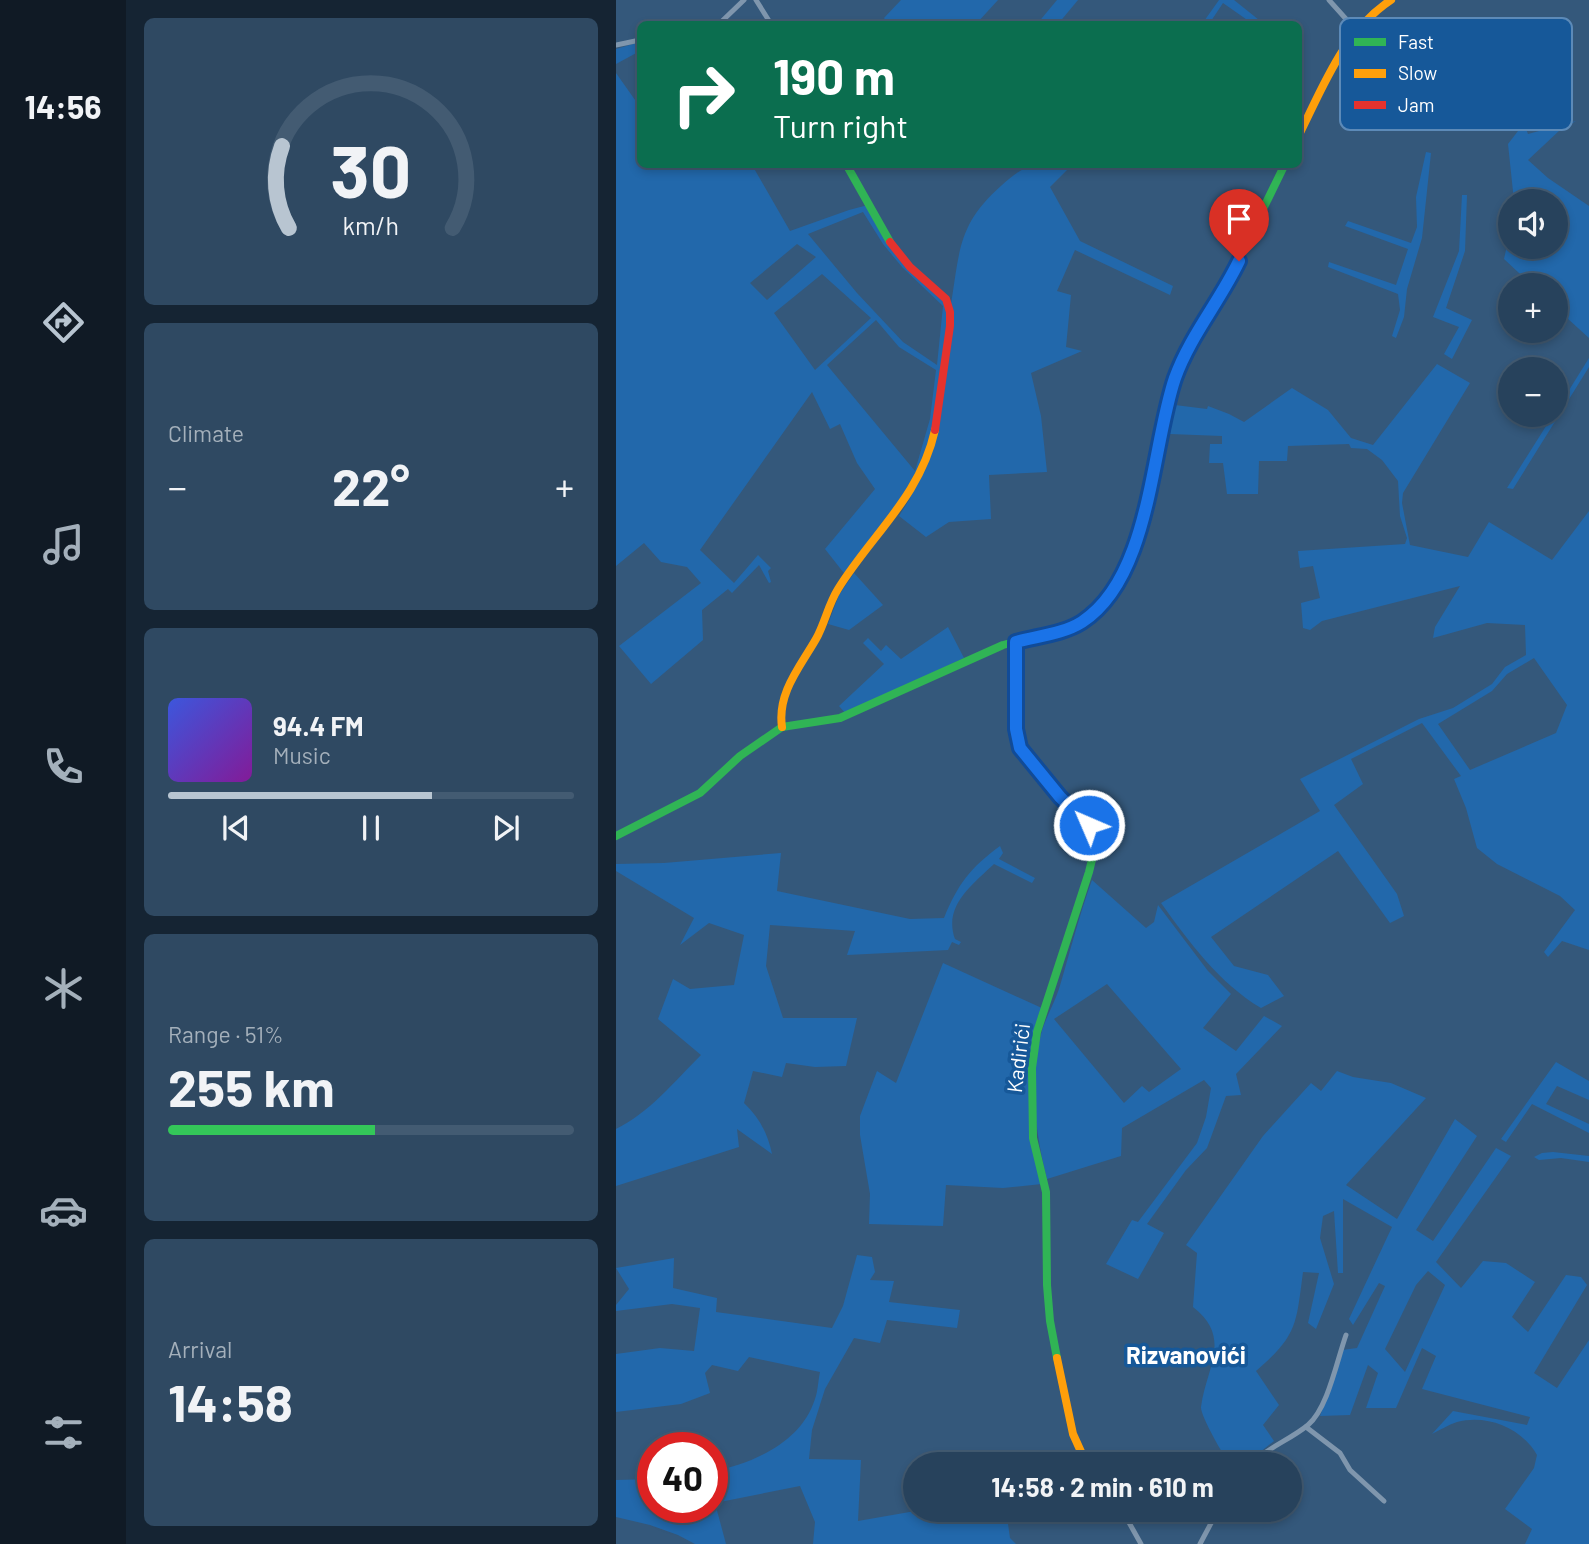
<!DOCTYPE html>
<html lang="en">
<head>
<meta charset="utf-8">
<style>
	:root { --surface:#27425c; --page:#2f4962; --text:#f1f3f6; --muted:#a4b0bb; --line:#435b72; --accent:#b8c5d1 }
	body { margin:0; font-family:Barlow,sans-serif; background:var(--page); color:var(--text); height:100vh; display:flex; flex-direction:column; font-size:26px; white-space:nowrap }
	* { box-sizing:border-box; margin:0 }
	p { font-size:23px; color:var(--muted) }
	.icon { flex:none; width:38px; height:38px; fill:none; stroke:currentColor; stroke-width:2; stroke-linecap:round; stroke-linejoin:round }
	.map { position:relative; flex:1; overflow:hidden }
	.sheet { display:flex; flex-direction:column; gap:18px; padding:18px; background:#152433; width:490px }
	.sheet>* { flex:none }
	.hud { position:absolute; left:21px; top:21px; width:665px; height:147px; border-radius:10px; box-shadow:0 4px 10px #0003,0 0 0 2px var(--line); background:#0b6e4f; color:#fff; overflow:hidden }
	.tools { position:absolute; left:882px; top:189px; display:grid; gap:14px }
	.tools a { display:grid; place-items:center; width:70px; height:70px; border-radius:50%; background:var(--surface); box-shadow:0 4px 10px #0003,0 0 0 2px var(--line); font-size:35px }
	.speed { position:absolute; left:21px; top:1432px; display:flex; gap:14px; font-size:35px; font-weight:700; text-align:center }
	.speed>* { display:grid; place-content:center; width:91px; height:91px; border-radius:50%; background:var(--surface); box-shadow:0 4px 10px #0003,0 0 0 2px var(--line); line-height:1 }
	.speed .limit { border:10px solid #d22; background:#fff; color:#111 }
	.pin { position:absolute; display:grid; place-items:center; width:60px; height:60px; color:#fff; margin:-72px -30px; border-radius:50% 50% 50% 0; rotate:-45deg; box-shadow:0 0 7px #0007 }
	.pin .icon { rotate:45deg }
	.me { position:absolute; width:77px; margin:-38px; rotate:315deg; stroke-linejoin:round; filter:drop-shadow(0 0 5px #0008) }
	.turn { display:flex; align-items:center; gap:24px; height:147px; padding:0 21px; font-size:32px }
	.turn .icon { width:91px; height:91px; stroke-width:2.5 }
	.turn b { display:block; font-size:49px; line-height:60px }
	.big { font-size:52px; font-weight:700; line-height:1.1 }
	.sheet .widget { flex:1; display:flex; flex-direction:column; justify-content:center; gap:10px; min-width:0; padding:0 24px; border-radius:10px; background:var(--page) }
	.sheet .dial { align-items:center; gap:0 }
	.dial svg { height:182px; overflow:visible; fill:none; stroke:var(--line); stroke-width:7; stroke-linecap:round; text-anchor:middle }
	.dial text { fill:var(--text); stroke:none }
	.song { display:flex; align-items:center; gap:21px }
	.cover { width:84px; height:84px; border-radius:10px; background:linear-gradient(135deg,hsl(230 70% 55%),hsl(290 70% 35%)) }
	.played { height:7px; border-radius:4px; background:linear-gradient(90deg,var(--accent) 65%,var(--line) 65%) }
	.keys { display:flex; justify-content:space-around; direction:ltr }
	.heat { display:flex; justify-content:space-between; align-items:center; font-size:38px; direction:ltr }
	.charge { height:10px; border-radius:5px; background:linear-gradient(90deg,#34c759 51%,var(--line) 0) }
	.trip { position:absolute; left:287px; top:1452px; width:399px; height:70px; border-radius:35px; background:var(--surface); box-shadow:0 4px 10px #0003,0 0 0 2px var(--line); font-weight:700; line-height:70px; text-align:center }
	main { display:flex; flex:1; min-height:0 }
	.tab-bar { display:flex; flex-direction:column; width:126px; justify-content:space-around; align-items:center; background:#101a25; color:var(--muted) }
	.tab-bar .icon { width:49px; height:49px }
	.tab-bar .current { color:var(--accent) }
	.tab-bar b { font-size:32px; color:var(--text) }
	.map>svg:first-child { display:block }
	.green { fill:#2268ab; fill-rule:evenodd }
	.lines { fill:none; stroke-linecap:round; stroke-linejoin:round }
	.street { stroke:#7f96ad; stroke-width:5 }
	.fast { stroke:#30b455; stroke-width:8 }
	.slow { stroke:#ff9f0a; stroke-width:8 }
	.jam { stroke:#e5322d; stroke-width:8 }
	.route-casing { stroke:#114b97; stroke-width:18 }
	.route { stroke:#1a73e8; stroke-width:12 }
	.labels { text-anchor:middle; stroke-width:7; stroke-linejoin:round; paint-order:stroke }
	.street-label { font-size:21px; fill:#fff; stroke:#165899 }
	.quarter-label { font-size:24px; font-weight:bold; fill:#fff; stroke:#165899 }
	.key { fill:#165899; stroke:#5c8ab8; stroke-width:2 }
	.key-label { font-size:19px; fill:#fff }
</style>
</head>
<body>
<main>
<nav class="tab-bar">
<b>14:56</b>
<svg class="icon current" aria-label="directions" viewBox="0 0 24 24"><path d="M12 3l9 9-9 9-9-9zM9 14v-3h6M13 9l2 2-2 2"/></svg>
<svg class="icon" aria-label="music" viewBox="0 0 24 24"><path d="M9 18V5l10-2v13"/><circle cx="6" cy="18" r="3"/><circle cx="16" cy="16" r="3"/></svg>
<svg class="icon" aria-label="phone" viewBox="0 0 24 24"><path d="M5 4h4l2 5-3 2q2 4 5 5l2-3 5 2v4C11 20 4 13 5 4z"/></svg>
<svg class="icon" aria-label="climate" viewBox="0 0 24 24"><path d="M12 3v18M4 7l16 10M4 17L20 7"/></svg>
<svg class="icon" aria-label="car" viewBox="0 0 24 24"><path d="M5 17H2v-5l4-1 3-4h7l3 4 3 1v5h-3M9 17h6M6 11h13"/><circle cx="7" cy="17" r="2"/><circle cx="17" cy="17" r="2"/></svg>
<svg class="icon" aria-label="filters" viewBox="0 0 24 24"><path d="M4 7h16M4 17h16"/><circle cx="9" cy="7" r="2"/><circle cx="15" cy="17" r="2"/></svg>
</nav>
<section class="sheet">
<div class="widget dial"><svg viewBox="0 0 100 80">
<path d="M14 69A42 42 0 1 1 86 69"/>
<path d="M14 69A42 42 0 0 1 11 33" stroke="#b8c5d1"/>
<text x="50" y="56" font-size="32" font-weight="700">30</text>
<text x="50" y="72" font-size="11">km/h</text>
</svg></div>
<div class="widget"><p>Climate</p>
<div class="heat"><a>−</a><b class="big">22°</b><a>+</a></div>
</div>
<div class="widget">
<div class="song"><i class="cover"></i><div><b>94.4 FM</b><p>Music</p></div></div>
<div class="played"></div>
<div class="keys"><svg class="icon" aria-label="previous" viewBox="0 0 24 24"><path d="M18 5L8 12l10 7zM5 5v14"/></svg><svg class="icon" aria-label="pause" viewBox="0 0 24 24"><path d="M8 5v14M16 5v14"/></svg><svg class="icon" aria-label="next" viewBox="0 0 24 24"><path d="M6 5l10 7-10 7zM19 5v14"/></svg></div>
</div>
<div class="widget"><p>Range · 51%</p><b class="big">255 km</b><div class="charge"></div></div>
<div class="widget"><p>Arrival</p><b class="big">14:58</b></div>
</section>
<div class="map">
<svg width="973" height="1544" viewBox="0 0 973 1544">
	<rect width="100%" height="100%" fill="#34587b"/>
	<g class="green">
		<polygon points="285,0 382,0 360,24 272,24 268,18"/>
		<polygon points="441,0 462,0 442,24 421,24"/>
		<polygon points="603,0 618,0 648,24 637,24 607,3 593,24 586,24"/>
		<polygon points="24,42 24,51 0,64 0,49"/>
		<path d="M 0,73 L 24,107 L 24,164 L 136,165 L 174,231 L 233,210 L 252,205 L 270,237 L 335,304 C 344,249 342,224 386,185 C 395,177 407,167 418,165 C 430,162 444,165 456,165 L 434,187 L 464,241 L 557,286 L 554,295 L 459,250 L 441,291 L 455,295 L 450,347 L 466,351 L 415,373 L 425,416 L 431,472 L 373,475 L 375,519 L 333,522 L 310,537 L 283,516 L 295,497 L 231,577 L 209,549 L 259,489 L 241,463 L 224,424 L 214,429 L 196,392 L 84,550 L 118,583 L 142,555 L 155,568 L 152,571 L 155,582 L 153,583 L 143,565 L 116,593 L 112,589 L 86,610 L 87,640 L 35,684 L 3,646 L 85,583 L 71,567 L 45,562 L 28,543 L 0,566 ZM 247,212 L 267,244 L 286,267 L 327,306 L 321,365 L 287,342 L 241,293 L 192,234 ZM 181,244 L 200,257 L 151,300 L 134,283 ZM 206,274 L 255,318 L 199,370 L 158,313 ZM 260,320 L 283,347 L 320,370 L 314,419 L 299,471 L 211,365 Z"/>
		<polygon points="960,121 944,130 912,160 932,178 973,206 973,338 940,308 940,285 916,285 888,259 894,232 894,247 940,247 940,201 898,201 892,144 902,131 909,126 912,134"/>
		<polygon points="810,152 815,153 806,238 791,289 788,317 780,338 776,336 784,310 782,294 712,267 713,262 780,285 792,249 729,226 732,221 795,243 801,227 800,197"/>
		<polygon points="846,195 851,195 849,251 830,308 856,320 836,359 828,354 843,327 817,317 843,251"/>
		<polygon points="973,358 973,367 897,489 891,488 937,415 940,415 940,411"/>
		<path d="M 821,364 L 854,383 L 787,493 L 786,503 L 794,545 L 852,557 L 873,522 L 936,560 L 973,511 L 973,950 L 946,941 L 932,957 L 928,952 L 959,910 L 944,896 L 881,864 L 861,848 L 850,808 L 838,779 L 845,776 L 806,723 L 735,759 L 747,784 L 718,805 L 781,894 L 788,916 L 774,923 L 722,851 L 595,937 L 618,966 L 652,975 L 668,996 L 645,1008 C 603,983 573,942 545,903 L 704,811 L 684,779 L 803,719 L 837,708 L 876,684 L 889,667 L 910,655 L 909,625 L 871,623 L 817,638 L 819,627 L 844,586 L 706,621 L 694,630 L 687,628 L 685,603 L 704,598 L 697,566 L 684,568 L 682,551 L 789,544 L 791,538 L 784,516 L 782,481 L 766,460 L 751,449 L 735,448 L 733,444 L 672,446 L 671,461 L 643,461 L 642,494 L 611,494 L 607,463 L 593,463 L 594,444 L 606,444 L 606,436 L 554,434 L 559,405 L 591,409 L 592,406 L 613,414 L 628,422 L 676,388 L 712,410 L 735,438 L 757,445 ZM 918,658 L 951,705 L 940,733 L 854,770 L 822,724 L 876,691 L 891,674 Z"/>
		<polygon points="238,573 267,605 233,630 212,624 223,595"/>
		<polygon points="332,627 348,658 230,714 223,706 268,664 247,643 252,638 265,651 270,645 285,659"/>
		<path d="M 384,846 L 387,853 L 383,859 L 419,878 L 416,883 L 378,864 C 356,885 327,906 339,939 L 345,942 L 343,945 L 336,942 L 332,950 L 231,955 L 239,931 L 154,925 L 150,966 L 167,1018 L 241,1018 L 230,1066 L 199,1067 L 170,1063 L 166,1077 L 137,1071 L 128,1103 C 143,1117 152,1134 156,1154 L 121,1129 L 123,1147 L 0,1186 L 0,1129 C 33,1113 59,1081 85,1055 L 42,1019 L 57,979 L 74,989 L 118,985 L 128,935 L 93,923 L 64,945 L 78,918 L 0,871 L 0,864 L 48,863 L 165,853 L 161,891 L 294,919 L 328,918 C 342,884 354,868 384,846 Z"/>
		<path d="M 476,880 L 530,928 L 538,922 L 542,905 L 592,971 L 615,994 L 587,1028 L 620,1051 L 648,1016 L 666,1026 L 620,1074 L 625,1095 L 610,1096 L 591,1148 L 570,1170 L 531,1224 L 548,1233 L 522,1279 L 490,1264 L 516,1220 L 522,1222 L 581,1143 L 590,1117 L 595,1088 L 588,1080 L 506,1128 L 505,1156 L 431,1179 C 419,1132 413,1082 425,1034 C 429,1019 438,1004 443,989 C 454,952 463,916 476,880 ZM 491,984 L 565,1069 L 533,1092 L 526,1086 L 508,1103 L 438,1019 Z"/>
		<polygon points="327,963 428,1009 413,1078 426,1184 387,1188 330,1185 327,1226 253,1224 254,1194 244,1135 244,1116 261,1071 280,1083"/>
		<polygon points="940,1062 973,1081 973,1100 941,1086 930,1104 973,1124 973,1133 916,1104 890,1142 885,1139"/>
		<path d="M 721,1071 L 737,1077 L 775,1083 L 810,1098 L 730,1185 L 781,1219 L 839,1119 L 861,1136 L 800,1230 L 817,1241 L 880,1148 L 895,1156 L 820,1262 L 845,1288 L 867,1261 L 890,1263 L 919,1282 L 896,1317 L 912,1332 L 950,1275 L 965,1277 L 971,1285 L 918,1373 L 941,1388 L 973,1340 L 973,1544 L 909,1544 L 916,1529 L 889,1509 L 918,1468 L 921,1455 C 906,1428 871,1414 841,1422 C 832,1425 824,1430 816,1434 L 837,1411 L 911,1425 L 914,1417 L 806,1389 L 820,1356 L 806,1348 L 780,1408 L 750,1408 L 762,1373 L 752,1365 L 734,1415 L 704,1416 L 726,1350 L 741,1348 L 769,1286 L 763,1283 L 737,1325 L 733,1319 L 776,1227 L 727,1199 L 727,1273 L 722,1273 L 718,1211 L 707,1216 L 704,1238 L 718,1284 L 700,1329 L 692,1323 L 703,1273 L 687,1272 C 680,1324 682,1335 640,1371 L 663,1405 L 647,1425 L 658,1441 L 628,1465 L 615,1465 C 609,1459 584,1415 585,1407 C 590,1368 617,1338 577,1307 L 581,1253 L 570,1245 L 647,1136 L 695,1083 L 705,1091 ZM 812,1271 L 829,1285 L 789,1372 L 769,1349 L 800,1285 Z"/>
		<polygon points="937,1152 973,1156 973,1162 945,1158 923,1160 918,1157 926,1153"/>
		<path d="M 241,1255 L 256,1257 L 259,1272 L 254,1280 L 278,1281 L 273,1302 L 344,1310 L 341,1328 L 271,1320 L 264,1343 L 238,1338 L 209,1389 L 196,1430 L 193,1459 L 245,1460 L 242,1521 L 305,1510 L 390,1510 L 394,1538 L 400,1544 L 197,1544 L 199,1522 L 184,1486 L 99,1503 L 110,1544 L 79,1544 L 62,1535 L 34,1525 L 0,1517 L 0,1480 L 37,1479 L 37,1507 L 96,1507 L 96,1472 C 137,1463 185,1443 199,1399 C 202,1391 202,1381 204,1372 L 133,1357 L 122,1371 L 96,1365 L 89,1373 L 94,1393 L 65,1404 L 0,1412 L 0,1354 L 44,1348 L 78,1351 L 84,1308 L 56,1304 L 0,1311 L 0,1305 L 13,1289 L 0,1268 L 58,1258 L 57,1288 L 101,1298 L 100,1312 L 216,1328 L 227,1306 Z"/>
	</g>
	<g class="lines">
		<g class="street">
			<polyline points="140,0 155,24"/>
			<polyline points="713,0 739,29"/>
			<polyline points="103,24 128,0"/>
			<polyline points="0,45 24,40"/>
			<polyline points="690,1427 724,1453 734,1470 768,1501"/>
			<path d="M 634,1465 C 650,1448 674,1440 692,1425 C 712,1408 721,1360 730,1335"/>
			<polyline points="506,1510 525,1544"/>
			<polyline points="584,1544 602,1510"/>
		</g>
		<g class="fast">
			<polyline points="230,164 274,242"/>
			<polyline points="630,244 669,164"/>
			<polyline points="400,642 401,739 411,757 444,797 468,819 477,832 479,847 473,872 421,1032 416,1068 417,1138 430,1192 431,1285 434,1321 441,1358"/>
			<polyline points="0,836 84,793 124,756 166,727 224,718 387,645 453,628"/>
		</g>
		<g class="slow">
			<path d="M 682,137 C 707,87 727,32 775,0"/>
			<path d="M 453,628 C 538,586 533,439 566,361 C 571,348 580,336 587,324 C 602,298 617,272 630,244"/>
			<path d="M 166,727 C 161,693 184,667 200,639 C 209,623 212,605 222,589 C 256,534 304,497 319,430"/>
			<polyline points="441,1358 457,1434 471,1465"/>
		</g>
		<polyline class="jam" points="274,242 294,267 330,299 334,312 334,326 319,430"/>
	</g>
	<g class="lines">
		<defs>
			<path id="route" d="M 473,825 L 444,797 L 404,748 L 400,729 L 400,642 C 422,636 447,634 466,622 C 535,577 535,448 559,378 C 574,336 604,301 623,261"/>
		</defs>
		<use href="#route" class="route-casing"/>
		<use href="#route" class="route"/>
	</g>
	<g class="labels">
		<g class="street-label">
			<text transform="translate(403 1058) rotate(-83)" y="7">Kadirići</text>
		</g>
		<g class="quarter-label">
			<text x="570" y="1364">Rizvanovići</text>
		</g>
	</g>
	<rect x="724" y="18" width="232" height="112" rx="10" class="key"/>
	<rect x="738" y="38" width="32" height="8" fill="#30b455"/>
	<rect x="738" y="69" width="32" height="9" fill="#ff9f0a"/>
	<rect x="738" y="101" width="32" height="8" fill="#e5322d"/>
	<g class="key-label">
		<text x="782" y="49">Fast</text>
		<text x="782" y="80">Slow</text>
		<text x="782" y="112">Jam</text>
	</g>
</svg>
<div class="tools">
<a><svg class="icon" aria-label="sound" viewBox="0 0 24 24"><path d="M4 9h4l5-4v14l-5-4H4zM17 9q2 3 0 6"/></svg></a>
<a>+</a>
<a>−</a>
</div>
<div class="speed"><div class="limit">40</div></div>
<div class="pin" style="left:623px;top:261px;background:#d93025"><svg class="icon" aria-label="arrive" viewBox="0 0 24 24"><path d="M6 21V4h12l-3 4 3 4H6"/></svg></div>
<svg class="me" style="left:473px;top:825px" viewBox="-20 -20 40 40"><circle r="17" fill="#1a73e8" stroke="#fff" stroke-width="3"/><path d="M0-11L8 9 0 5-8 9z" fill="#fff"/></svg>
<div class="trip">14:58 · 2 min · 610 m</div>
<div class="hud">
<div class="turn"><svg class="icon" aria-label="right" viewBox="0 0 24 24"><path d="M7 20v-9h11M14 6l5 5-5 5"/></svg><div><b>190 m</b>Turn right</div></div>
</div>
</div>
</main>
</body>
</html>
